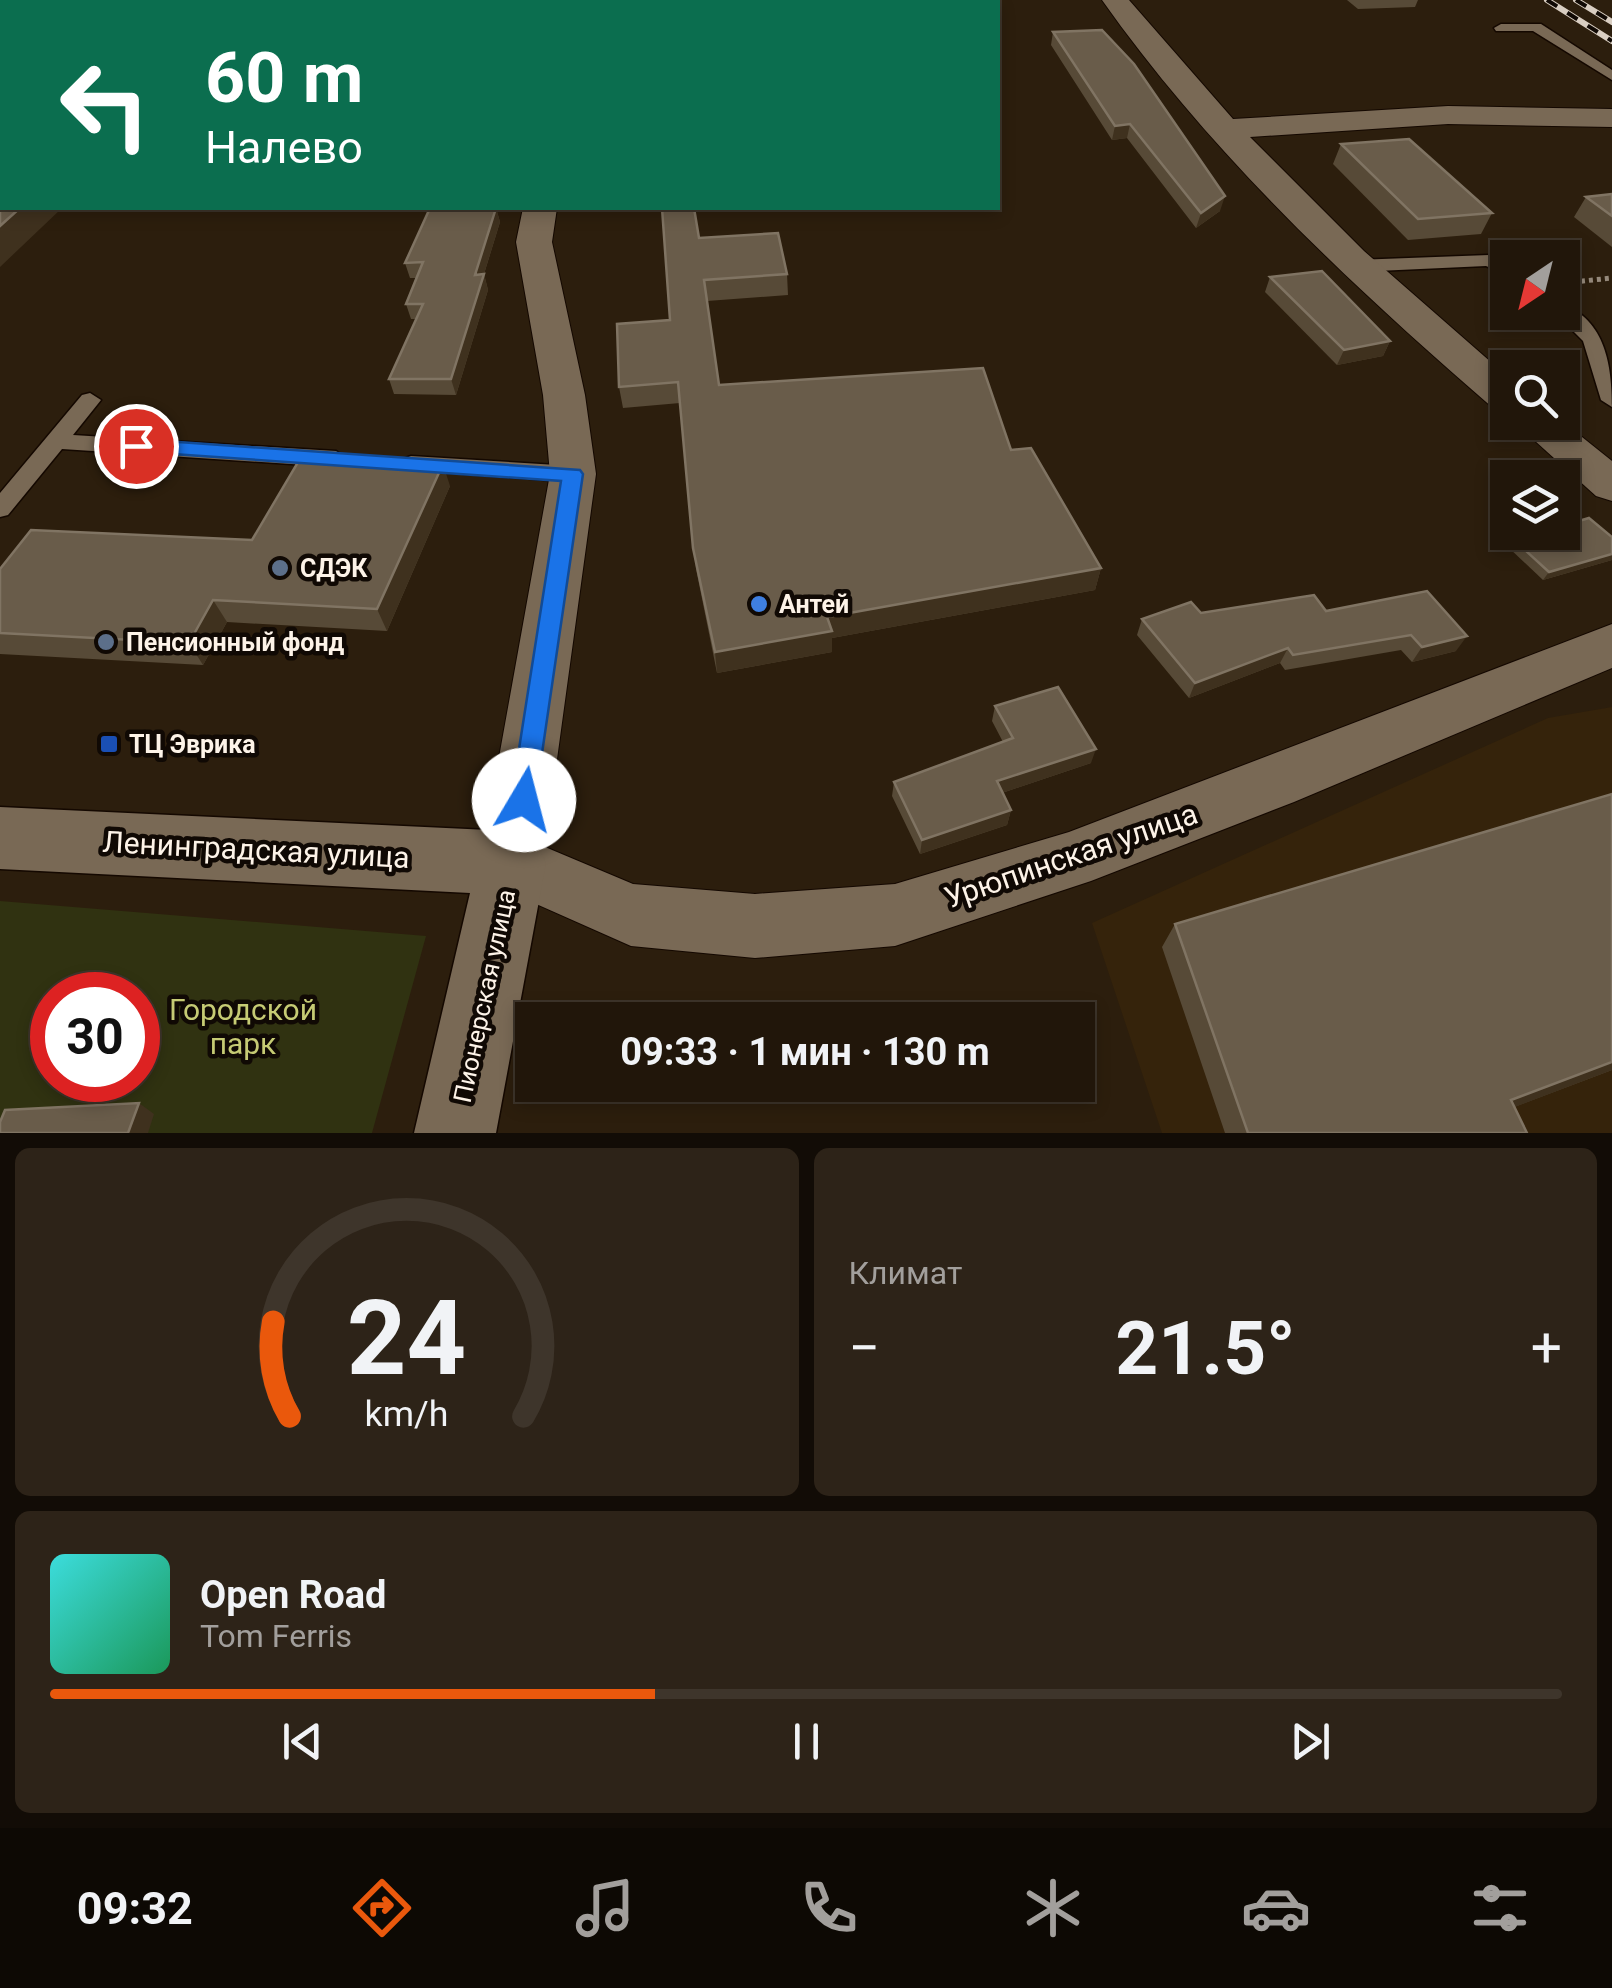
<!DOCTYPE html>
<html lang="ru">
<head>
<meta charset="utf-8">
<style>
	:root { --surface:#21160a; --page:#2d2318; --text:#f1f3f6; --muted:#a29f9c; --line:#3e352b; --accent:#ea580c }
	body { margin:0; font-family:Roboto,sans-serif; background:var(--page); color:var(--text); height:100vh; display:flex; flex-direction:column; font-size:38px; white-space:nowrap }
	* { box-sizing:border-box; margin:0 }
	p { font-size:32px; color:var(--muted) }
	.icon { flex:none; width:55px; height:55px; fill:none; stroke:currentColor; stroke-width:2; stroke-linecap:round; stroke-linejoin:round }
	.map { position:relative; height:1133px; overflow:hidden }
	.sheet { display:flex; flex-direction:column; gap:15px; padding:15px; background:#120c06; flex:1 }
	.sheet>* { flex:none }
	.top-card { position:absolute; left:0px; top:0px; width:1000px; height:210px; box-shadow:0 5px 15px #0003,0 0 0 2px var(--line); background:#0b6e4f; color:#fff; overflow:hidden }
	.needle { width:65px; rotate:215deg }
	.buttons { position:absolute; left:1490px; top:240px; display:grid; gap:20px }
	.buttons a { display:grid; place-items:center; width:90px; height:90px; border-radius:0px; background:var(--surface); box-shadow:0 5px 15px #0003,0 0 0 2px var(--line); font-size:50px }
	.speed { position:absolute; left:30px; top:972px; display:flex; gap:20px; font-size:50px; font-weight:700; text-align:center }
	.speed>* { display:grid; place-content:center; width:130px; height:130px; border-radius:50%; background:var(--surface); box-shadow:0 5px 15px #0003,0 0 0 2px var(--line); line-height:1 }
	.speed .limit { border:15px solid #d22; background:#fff; color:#111 }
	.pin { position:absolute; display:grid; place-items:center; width:85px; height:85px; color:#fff; margin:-42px; border:5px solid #fff; border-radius:50%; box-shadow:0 2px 10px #0007 }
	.me { position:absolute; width:110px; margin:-55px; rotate:8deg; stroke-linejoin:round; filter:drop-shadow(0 0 8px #0008) }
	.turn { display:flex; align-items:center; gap:35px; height:210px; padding:0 40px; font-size:45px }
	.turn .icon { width:130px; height:130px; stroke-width:2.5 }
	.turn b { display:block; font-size:70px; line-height:85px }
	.big { font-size:75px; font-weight:700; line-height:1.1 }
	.sheet .tile { flex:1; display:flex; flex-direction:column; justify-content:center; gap:15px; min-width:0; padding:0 35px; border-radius:15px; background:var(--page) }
	.sheet .dial { align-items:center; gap:0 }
	.dial svg { height:260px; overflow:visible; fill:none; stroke:var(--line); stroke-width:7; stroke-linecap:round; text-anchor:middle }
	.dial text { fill:var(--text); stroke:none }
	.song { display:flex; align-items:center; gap:30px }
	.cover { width:120px; height:120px; border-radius:15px; background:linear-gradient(135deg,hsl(180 70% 55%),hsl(150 70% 35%)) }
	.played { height:10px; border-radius:5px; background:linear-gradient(90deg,var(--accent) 40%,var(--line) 40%) }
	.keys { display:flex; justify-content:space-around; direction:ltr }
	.heat { display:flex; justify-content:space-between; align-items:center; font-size:55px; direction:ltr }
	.sheet .tiles { flex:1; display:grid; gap:15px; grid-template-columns:1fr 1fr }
	.tile:last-child { grid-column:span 2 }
	.trip { position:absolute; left:515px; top:1002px; width:580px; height:100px; border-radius:0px; background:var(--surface); box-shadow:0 5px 15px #0003,0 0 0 2px var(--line); font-weight:700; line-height:100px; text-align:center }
	.menu { display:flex; height:160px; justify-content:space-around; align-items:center; background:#0d0904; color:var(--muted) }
	.menu .icon { width:70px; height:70px }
	.menu .active { color:var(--accent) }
	.menu b { font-size:45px; color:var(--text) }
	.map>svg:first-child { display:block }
	.built { fill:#35230b }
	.green { fill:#303211; fill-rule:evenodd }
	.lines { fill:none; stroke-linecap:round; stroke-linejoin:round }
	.service-casing { stroke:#140800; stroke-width:3 }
	.minor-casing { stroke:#140800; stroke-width:2 }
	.tertiary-casing { stroke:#140800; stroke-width:3 }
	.path { stroke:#95897b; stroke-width:5; stroke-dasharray:4 4; stroke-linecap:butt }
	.service { fill:#796955; fill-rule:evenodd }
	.minor { fill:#796955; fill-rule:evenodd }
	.tertiary { fill:#796955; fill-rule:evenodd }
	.rail-casing { stroke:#d9cec2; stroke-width:6 }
	.rail { stroke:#100904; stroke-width:4; stroke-dasharray:12; stroke-linecap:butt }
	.wall { fill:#574a37 }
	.shaded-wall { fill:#3f311e }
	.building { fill:#695c4a; stroke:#807463; stroke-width:2.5 }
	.route { fill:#1a73e8; stroke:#114b97; stroke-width:2.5 }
	.service-dot { fill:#5c6f8a; stroke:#100904; stroke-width:4 }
	.shop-dot { fill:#3f7fe0; stroke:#100904; stroke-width:4 }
	.transit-dot { fill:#1a4fb4; stroke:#100904; stroke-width:4 }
	.labels { text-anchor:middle; stroke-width:9; stroke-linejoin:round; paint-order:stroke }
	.poi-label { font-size:25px; font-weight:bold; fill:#fdf3e8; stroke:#100904; text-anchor:start }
	.street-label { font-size:25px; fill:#fdf3e8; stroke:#100904 }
	.near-street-label { font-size:30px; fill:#fdf3e8; stroke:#100904 }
	.near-park-label { font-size:30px; fill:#c6cb74; stroke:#100904 }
</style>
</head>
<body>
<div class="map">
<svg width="1612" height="1133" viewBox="0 0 1612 1133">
	<rect width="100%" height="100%" fill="#2c1e0d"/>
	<polygon class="built" points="1612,707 1612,1133 1162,1133 1092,923 1548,718"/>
	<path class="green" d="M 0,901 L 426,936 L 372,1133 L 0,1133 ZM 52,995 L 138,995 L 138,1080 L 52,1080 Z"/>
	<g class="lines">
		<defs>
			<g id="service">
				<polygon points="1501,24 1541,24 1612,70 1612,80 1533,31 1496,31 1494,28"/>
				<polygon points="1489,255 1508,262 1508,275 1486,266 1355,272 1346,266 1355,260"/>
				<path d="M 1562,304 C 1606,320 1612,367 1612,407 L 1601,400 L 1583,341 L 1554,312 L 1562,312 Z"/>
				<polygon points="90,393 101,400 73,435 336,451 347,459 336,467 62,449 8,515 0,517 0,493 82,395"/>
				<polygon points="411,456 573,466 584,474 573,482 403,469 400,464 403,459"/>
			</g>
			<g id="minor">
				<polygon points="562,0 588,0 588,2 563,2"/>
				<path d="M 1102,0 L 1129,0 L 1233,119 L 1448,106 L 1612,109 L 1612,127 L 1448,124 L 1250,137 L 1364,251 L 1508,377 L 1508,412 L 1493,408 C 1351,285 1210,153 1102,0 Z"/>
				<polygon points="523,208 557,208 552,242 585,395 596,474 545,847 633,884 755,894 895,884 1069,832 1612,624 1612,668 1294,802 1091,881 895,946 755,958 631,946 489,883 480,863 550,474 543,395 516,242"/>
				<polygon points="1562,421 1612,461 1612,501 1596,496 1514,422"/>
			</g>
			<polygon id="tertiary" points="0,807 511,831 535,840 546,863 496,1133 414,1133 470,893 0,869"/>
		</defs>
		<use href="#service" class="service-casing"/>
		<use href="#minor" class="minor-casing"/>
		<use href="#tertiary" class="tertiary-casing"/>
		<polyline class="path" points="1573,282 1612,278"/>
		<use href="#service" class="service"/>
		<use href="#minor" class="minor"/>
		<use href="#tertiary" class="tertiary"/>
		<defs>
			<g id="rail">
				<polyline points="1547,0 1612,41"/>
				<polyline points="1576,0 1612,22"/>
			</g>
		</defs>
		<use href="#rail" class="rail-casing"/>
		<use href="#rail" class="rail"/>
	</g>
	<g class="wall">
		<polygon points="1347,0 1418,0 1415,7 1358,9"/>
		<polygon points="1053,32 1220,211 1196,228 1127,138 1112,140 1051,45"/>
		<polygon points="1341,144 1492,213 1481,234 1408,240 1333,164"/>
		<polygon points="1612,194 1612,247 1574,217 1586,197"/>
		<polygon points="496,208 500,222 484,274 488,290 456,395 394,394 389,379 416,319 411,319 406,304 417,278 410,278 405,263"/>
		<polygon points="699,238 787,274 788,295 707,301 719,385 1011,450 1101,568 1095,590 832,638 832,652 717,673 696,569 680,403 623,408 619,387 670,320"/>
		<polygon points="1270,277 1390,341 1383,356 1337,365 1265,292"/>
		<polygon points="450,486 387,631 227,622 203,665 0,654 0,569 252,540"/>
		<polygon points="1612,537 1612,560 1543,580 1508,547 1513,539"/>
		<polygon points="1427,591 1456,651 1412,662 1401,650 1285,670 1280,663 1189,698 1137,635 1142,619 1201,613 1326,611"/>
		<polygon points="995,706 1091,763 1002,793 1011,810 1007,825 920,854 892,796 894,782 1003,742 992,721"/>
		<polygon points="1175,924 1612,1070 1514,1107 1527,1133 1225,1133 1162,947"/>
	</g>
	<g class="shaded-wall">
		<polygon points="225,0 250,0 248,2 224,2"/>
		<polygon points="2,60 2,79 0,81 0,62"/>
		<polygon points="1130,124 1127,138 1112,140 1115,126"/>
		<polygon points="1225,196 1220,211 1196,228 1201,213"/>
		<polygon points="20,208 62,208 0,267 0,226"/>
		<polygon points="496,208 500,222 479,290 475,275"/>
		<polygon points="484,274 488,290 456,395 451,379"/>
		<polygon points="1390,341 1383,356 1337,365 1344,350"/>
		<polygon points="443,464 450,486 387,631 377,609"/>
		<polygon points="1612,554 1612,560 1543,580 1549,572"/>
		<polygon points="1101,568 1095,590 832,638 832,652 717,673 715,652 827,617"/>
		<polygon points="213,600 227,622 203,665 189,643"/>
		<polygon points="1467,636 1456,651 1412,662 1422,647"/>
		<polygon points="1288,648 1280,663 1189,698 1195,683"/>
		<polygon points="1096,749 1091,763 993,796 997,781"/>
		<polygon points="1011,810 1007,825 920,854 922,840"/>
		<polygon points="1612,1062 1612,1070 1483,1119 1511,1100"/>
		<polygon points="139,1103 154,1114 148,1133 128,1133"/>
	</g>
	<g class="building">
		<polygon points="169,0 225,0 224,2 166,2"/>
		<polygon points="492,0 539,0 539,2 491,2"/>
		<polygon points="620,0 665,0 664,2 620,2"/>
		<polygon points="0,26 2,26 2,60 0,62"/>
		<polygon points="1102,30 1134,64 1225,196 1201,213 1130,124 1115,126 1053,32"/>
		<polygon points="1409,139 1492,213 1418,219 1341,144"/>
		<polygon points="0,154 2,154 2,208 20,208 0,226"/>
		<polygon points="1612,194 1612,216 1586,197"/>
		<polygon points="430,208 496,208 475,275 484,274 451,379 389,379 423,304 406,304 423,262 405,263"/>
		<polygon points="662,208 694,208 699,238 778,233 787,274 704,280 719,385 983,368 1011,450 1031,448 1101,568 827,617 832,631 715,652 693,548 678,382 619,387 617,324 670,320"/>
		<polygon points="1322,271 1390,341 1344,350 1270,277"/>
		<polygon points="301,457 443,464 377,609 213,600 189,643 0,633 0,569 31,530 252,540"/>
		<polygon points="1589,518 1612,537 1612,554 1549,572 1513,539 1537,532 1562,532 1562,526"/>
		<polygon points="1427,591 1467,636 1422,647 1411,635 1293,655 1288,648 1195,683 1142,619 1191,602 1201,613 1314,595 1326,611"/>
		<polygon points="1058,687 1096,749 997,781 1011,810 922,840 894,782 1013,738 995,706"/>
		<polygon points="1612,794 1612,1062 1511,1100 1527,1133 1248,1133 1175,924"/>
		<polygon points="139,1103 128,1133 0,1133 0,1122 5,1110"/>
	</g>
	<polygon class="route" points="136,439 580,470 583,474 534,808 524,812 515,808 511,800 561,481 129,451 129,441"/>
	<g class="service-dot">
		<circle cx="280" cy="568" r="10"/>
		<circle cx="106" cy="642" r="10"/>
	</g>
	<circle class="shop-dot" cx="759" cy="604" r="10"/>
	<rect class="transit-dot" x="99" y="734" width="20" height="20" rx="5"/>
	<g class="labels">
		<g class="poi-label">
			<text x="300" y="577">СДЭК</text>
			<text x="779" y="613">Антей</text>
			<text x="126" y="651">Пенсионный фонд</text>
			<text x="129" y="753">ТЦ Эврика</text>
		</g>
		<g class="street-label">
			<text transform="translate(484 996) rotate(-78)" y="9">Пионерская улица</text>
		</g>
		<g class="near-street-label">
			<text transform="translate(256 850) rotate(3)" y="10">Ленинградская улица</text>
			<text transform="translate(1071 856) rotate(-19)" y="10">Урюпинская улица</text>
		</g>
		<g class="near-park-label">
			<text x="243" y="1020">Городской<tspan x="243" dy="34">парк</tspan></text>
		</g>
	</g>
</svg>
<div class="buttons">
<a><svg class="needle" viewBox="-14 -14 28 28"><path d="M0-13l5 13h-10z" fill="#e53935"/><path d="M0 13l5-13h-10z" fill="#a29f9c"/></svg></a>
<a><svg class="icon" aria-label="search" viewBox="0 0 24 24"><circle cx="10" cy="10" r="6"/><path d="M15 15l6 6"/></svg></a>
<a><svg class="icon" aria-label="layers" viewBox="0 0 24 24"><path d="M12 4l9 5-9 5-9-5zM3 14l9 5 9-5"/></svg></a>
</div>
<div class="speed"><div class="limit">30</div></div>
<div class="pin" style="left:136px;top:446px;background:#d93025"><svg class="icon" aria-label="arrive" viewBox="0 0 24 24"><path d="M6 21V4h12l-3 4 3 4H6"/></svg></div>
<svg class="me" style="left:524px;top:800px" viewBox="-20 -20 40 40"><circle r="19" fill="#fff"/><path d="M0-13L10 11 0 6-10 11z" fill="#1a73e8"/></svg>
<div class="trip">09:33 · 1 мин · 130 m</div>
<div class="top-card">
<div class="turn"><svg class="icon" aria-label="left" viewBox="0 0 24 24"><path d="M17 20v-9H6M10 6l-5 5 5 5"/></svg><div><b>60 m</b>Налево</div></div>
</div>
</div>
<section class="sheet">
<div class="tiles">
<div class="tile dial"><svg viewBox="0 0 100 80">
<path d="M14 69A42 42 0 1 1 86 69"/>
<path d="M14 69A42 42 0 0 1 9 40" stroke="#ea580c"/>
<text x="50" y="56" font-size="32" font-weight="700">24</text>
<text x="50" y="72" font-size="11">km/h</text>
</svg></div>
<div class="tile"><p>Климат</p>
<div class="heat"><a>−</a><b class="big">21.5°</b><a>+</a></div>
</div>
<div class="tile">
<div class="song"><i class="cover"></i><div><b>Open Road</b><p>Tom Ferris</p></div></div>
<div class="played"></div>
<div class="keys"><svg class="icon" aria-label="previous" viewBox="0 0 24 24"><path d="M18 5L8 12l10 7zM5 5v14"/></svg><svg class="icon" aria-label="pause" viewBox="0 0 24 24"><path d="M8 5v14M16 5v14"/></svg><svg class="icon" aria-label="next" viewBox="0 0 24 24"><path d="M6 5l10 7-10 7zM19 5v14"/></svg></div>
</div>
</div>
</section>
<nav class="menu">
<b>09:32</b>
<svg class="icon active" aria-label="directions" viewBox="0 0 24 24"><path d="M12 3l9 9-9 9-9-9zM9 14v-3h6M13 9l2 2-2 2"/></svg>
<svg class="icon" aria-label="music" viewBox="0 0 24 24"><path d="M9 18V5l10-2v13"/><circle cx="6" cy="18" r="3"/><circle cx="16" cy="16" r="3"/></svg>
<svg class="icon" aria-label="phone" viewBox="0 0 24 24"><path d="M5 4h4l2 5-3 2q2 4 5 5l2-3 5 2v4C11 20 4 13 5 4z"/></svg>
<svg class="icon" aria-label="climate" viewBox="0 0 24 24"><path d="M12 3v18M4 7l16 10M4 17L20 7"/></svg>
<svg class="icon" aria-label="car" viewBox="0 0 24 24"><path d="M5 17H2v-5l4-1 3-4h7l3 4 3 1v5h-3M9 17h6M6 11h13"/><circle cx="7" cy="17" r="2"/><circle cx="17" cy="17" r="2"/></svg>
<svg class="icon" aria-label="filters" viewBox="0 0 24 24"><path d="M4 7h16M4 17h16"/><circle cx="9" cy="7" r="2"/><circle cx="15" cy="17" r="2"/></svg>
</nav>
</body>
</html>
